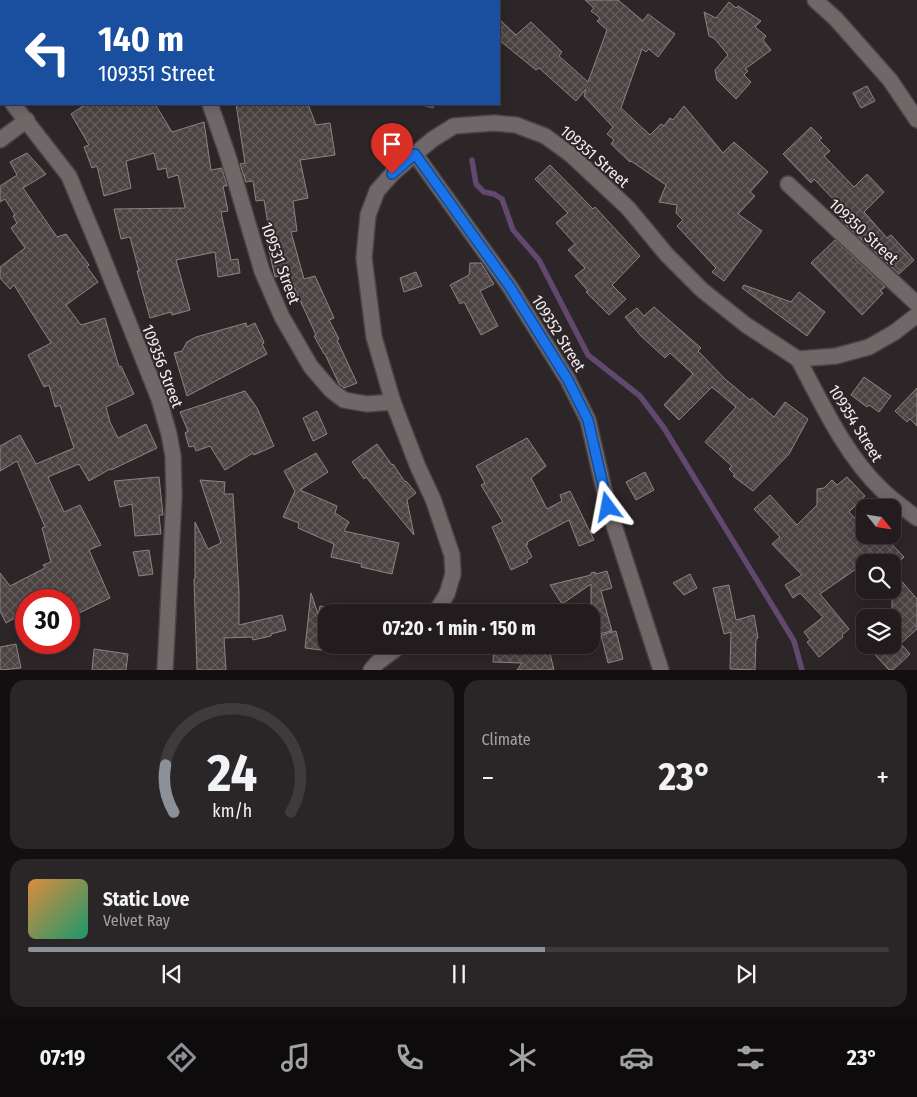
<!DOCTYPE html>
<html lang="en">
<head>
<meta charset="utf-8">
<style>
	:root { --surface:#221c1e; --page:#2a2527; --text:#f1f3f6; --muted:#a2a1a4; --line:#3f3a3c; --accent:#8c9099 }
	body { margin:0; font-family:"Fira Sans Condensed",sans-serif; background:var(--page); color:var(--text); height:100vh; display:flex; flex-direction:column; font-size:19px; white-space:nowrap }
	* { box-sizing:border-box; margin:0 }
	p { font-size:16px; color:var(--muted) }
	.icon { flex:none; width:28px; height:28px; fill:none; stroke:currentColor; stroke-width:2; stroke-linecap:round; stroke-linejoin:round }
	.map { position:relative; height:670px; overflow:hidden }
	.sheet { display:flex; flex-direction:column; gap:10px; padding:10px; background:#130f10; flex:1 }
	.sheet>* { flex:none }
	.top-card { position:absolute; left:0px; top:0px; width:500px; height:105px; box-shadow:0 2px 12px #0003,0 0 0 1px var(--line); background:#1a4fa0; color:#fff; overflow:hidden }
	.needle { width:32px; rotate:120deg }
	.controls { position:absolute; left:856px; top:499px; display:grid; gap:10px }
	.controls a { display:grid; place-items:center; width:45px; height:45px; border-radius:10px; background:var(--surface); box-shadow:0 2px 12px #0003,0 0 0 1px var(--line); font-size:25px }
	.speed { position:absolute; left:15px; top:589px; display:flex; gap:10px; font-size:25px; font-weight:700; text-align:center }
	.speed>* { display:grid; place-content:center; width:65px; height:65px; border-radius:50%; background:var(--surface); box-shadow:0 2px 12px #0003,0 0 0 1px var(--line); line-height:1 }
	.speed .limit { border:8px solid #d22; background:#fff; color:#111 }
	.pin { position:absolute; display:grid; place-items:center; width:42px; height:42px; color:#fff; margin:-51px -21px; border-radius:50% 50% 50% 0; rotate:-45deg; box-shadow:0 0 5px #0007 }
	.pin .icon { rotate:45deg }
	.me { position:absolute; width:55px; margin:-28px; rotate:347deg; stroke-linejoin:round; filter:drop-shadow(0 0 4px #0008) }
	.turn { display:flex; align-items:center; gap:18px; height:105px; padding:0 15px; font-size:22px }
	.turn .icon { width:65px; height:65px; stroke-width:2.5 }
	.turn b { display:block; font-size:35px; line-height:42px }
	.big { font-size:38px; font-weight:700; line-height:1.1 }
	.sheet .card { flex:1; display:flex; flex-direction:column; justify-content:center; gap:8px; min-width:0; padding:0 18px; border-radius:15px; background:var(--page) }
	.sheet .dial { align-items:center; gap:0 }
	.dial svg { height:130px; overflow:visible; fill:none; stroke:var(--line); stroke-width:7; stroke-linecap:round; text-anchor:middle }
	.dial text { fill:var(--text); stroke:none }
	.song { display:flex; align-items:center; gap:15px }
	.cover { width:60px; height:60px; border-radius:8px; background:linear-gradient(135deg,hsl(30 70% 55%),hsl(160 70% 35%)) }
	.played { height:5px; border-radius:2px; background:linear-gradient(90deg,var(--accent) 60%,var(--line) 60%) }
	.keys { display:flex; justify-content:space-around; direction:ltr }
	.heat { display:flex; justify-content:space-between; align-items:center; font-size:28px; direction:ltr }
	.sheet .tiles { flex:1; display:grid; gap:10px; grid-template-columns:1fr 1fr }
	.card:last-child { grid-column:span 2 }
	.trip { position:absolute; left:318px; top:604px; width:282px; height:50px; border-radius:15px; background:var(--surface); box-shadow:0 2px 12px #0003,0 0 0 1px var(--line); font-weight:700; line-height:50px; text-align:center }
	.tabs { display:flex; height:80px; justify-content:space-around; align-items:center; background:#0e0b0c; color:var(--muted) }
	.tabs .icon { width:35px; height:35px }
	.tabs .on { color:var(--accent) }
	.tabs b { font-size:22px; color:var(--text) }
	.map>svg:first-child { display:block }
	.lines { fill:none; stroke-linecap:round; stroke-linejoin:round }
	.stream { stroke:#62476e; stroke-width:5.5 }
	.building { fill:url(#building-cross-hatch); stroke:#8d8382 }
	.street-casing { stroke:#4a4446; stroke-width:18 }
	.secondary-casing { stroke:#4a4446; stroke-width:18 }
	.street { stroke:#706769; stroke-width:15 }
	.secondary { stroke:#706769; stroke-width:15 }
	.route-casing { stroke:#114b97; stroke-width:12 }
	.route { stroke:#1a73e8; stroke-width:9 }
	.labels { text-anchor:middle; stroke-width:4; stroke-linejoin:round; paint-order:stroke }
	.street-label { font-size:16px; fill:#f3edef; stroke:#2d2628 }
</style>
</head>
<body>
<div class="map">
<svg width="917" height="670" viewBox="0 0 917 670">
	<defs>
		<pattern id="building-cross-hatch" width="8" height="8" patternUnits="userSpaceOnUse" patternTransform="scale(1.25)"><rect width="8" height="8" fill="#4b4342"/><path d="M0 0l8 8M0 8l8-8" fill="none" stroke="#655e5e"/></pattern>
	</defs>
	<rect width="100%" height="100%" fill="#2d2628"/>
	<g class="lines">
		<g class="stream">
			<polyline points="260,0 262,1"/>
			<polyline points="426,104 432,106"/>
			<polyline points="472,160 476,184 484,192 494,194 502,199 513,230 539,260 588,355 640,396 664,428 794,641 802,670"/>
		</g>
	</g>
	<g class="building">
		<polygon points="585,0 618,0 643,21 648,14 675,34 658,57 649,49 646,52 642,49 621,108 650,135 661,124 664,126 670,118 673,120 684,106 723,153 734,142 768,172 750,192 755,196 738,214 762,231 724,281 712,272 716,268 677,226 683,220 676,213 677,205 659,202 666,185 631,161 630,162 611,144 614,140 607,134 613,127 584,96 586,89 576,101 539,68 536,70 499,40 499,19 516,35 531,22 562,52 559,56 588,82 607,30 597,21 600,18 591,11 594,8"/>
		<polygon points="729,2 736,8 738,6 761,21 755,27 766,36 763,40 771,50 745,69 748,71 744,75 751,82 736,99 717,80 715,70 728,55 715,39 709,36 704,12 716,18"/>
		<polygon points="867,86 875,101 861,108 853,93"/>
		<polygon points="86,104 155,104 172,132 204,122 211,170 222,168 227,186 223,186 228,211 221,212 231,260 238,259 240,273 218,277 215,252 176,260 190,310 172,315 171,312 150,318 137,271 139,271 130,237 121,239 114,209 185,208 178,175 168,178 166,168 158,170 154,153 126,161 131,188 104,196 97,166 92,168 84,147 89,145 71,114"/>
		<polygon points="236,104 308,104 316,125 330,123 335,155 300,160 308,198 293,201 297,231 291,232 304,279 315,276 334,318 329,320 339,339 337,340 357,383 344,388 339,384 325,354 324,354 314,336 316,335 288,274 275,277 267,243 271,242 264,200 256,201 253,181 246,182 240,164 245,163"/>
		<polygon points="811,127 822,138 819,140 830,151 824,156 854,187 867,174 884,192 864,212 887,238 891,235 914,260 899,274 848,227 832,209 838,204 814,179 811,183 783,154"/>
		<polygon points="27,153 46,174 23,188 57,237 66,234 89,265 87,267 98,282 66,305 81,325 105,318 119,367 121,366 134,394 106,407 110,422 118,438 146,424 157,448 111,470 110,469 89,481 79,464 48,477 64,512 80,505 101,545 89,550 110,598 69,618 69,600 26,600 26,612 6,623 0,611 0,573 10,586 45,568 43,565 51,562 42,528 45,527 17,461 0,471 0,446 20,435 36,464 74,448 60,405 55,407 49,385 44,387 28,355 51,343 14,285 10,289 0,278 0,267 25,248 11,228 17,223 13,216 15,215 5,199 0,202 0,186 17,175 10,162"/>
		<polygon points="550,165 593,209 595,207 640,256 612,285 626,299 609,315 586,292 588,291 575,276 585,268 568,250 575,244 556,223 568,213 535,179"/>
		<polygon points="835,240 885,287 880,291 883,293 862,315 811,263"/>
		<polygon points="470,263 481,263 494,284 480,291 498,326 481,335 464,302 460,304 450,285 469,275"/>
		<polygon points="416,272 422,286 404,292 400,278"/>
		<polygon points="744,285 791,302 799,292 825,312 807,336 742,288"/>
		<polygon points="654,307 701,348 698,351 725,379 750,400 752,398 774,417 785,402 808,419 789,454 753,491 733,476 735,475 729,469 732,466 705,442 736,407 712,387 679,420 664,405 693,374 670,353 665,358 641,336 625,317 637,308 644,316"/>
		<polygon points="246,323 247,327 255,323 263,340 264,343 262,344 267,354 187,396 174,353 182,351 187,342 196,337"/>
		<polygon points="864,377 891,396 879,412 869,405 867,407 851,395"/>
		<polygon points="917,388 917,426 910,419 907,422 895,411"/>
		<polygon points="245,391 257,408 274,446 254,455 253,453 225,470 210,446 196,451 194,446 189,447 185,433 188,431 180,412"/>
		<polygon points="317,411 327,434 313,441 303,418"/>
		<polygon points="527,438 546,466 531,478 547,509 562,501 560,495 570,491 594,540 579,546 569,520 527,542 528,544 526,545 532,557 527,560 528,562 511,570 492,527 503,522 481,485 485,483 476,466"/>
		<polygon points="377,444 392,465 393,464 405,482 406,481 416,493 407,500 414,535 366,477 364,479 352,462"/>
		<polygon points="316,453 328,472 300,490 337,506 335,513 349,522 344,531 399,543 392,574 361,567 362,564 331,557 334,544 298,528 299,523 283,517 295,491 284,471"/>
		<polygon points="645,472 654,490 636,500 626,482"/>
		<polygon points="159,477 163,515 159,515 161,534 135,536 132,504 120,507 114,481"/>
		<polygon points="847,477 865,496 849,512 865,529 865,535 883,535 904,557 892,569 892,562 865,562 865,578 856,569 820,594 849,629 842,635 843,637 819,657 807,642 810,640 804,632 823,617 800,593 793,598 785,585 802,575 772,544 780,537 754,509 770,495 797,525 817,505 817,489 824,488 832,480 837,485"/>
		<polygon points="200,480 225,482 224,494 233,494 239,592 239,625 282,615 286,630 271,634 271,636 253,640 252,637 224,638 226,670 197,670 194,579 195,579 195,522 208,549 221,543"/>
		<polygon points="149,550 153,574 139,576 133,552"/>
		<polygon points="892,570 917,599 917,629 899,645 902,645 910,654 893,670 889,670 866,645 892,645 892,595 886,600 877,590 892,590"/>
		<polygon points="607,571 612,588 601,591 612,631 594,635 591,625 591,584 562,604 550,585 591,575 591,573 595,572 596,574"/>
		<polygon points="690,574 697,588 684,595 673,583"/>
		<polygon points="729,585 736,620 754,615 758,638 756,639 755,670 730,669 731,632 724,634 713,588"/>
		<polygon points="311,593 318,614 320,606 326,607 326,645 329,651 305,648"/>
		<polygon points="616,631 623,659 608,663 601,635"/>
		<polygon points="16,644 21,668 0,670 0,647"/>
		<polygon points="494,645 548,645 554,670 517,670 522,663 493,662"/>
		<polygon points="94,649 128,654 126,670 92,670"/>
	</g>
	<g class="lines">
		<defs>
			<g id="street">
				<polyline points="152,0 152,1"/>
				<polyline points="0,89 1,91"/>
				<polyline points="13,104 69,176 101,253 159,399 169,434 173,456 174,497 165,670"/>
				<polyline points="210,104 228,156 262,271 282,317 311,367 331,390 344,400 367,404 393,402"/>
				<polyline points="0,140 27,120"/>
				<polyline points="415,154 510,287 568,380 588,420 608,507 661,670"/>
				<polyline points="788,184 917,304"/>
				<path d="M 798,359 C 822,403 844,453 881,489 C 892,500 905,509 917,518"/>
				<polyline points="436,612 447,594 453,574 452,555 433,499 418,467 393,402 374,337 364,258 368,215 377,191 392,174 415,154 433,139 454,126 494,123 516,125 545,136 570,154 628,208 667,255 702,290 746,325 798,359 836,356 869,347 895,332 917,315"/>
				<polyline points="371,670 377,663 401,645"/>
			</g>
			<polyline id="secondary" points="815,0 836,19 890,80 917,120"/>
		</defs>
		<use href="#street" class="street-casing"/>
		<use href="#secondary" class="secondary-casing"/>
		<use href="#street" class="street"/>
		<use href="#secondary" class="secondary"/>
	</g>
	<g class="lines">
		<defs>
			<polyline id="route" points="392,174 415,154 510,287 568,380 588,420 608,507"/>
		</defs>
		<use href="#route" class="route-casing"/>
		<use href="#route" class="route"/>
	</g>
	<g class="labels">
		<g class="street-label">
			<text transform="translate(595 156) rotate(41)" y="6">109351 Street</text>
			<text transform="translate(864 231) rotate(43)" y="6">109350 Street</text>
			<text transform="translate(281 263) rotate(70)" y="6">109531 Street</text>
			<text transform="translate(559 333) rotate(58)" y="6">109352 Street</text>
			<text transform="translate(163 366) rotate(69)" y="6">109356 Street</text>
			<text transform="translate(856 423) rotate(58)" y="6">109354 Street</text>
		</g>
	</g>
</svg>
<div class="controls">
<a><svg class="needle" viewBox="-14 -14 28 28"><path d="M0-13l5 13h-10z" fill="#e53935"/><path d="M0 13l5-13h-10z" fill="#a2a1a4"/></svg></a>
<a><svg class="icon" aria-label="search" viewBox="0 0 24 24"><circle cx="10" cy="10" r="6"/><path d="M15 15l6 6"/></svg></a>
<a><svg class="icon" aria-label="layers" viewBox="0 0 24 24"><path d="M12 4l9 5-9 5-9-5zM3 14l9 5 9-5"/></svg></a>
</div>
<div class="speed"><div class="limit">30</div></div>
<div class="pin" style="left:392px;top:174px;background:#d93025"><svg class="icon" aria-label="arrive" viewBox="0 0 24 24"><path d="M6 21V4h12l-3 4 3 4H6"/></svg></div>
<svg class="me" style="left:608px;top:507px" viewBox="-20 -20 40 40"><path d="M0-17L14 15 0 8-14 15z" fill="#1a73e8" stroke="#fff" stroke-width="4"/></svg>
<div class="trip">07:20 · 1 min · 150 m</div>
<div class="top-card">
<div class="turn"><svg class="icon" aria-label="left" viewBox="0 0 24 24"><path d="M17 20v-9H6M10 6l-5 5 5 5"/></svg><div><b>140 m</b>109351 Street</div></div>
</div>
</div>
<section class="sheet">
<div class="tiles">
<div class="card dial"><svg viewBox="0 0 100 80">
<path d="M14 69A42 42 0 1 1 86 69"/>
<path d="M14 69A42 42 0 0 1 9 40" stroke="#8c9099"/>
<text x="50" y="56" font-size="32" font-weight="700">24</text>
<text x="50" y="72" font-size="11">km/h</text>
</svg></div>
<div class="card"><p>Climate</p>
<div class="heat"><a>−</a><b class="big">23°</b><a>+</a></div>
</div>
<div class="card">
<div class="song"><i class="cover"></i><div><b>Static Love</b><p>Velvet Ray</p></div></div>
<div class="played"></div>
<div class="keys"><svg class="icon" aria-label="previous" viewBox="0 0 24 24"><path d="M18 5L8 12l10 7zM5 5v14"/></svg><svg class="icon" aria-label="pause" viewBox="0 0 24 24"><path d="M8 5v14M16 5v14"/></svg><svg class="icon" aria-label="next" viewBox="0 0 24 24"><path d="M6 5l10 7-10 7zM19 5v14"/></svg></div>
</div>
</div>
</section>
<nav class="tabs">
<b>07:19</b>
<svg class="icon on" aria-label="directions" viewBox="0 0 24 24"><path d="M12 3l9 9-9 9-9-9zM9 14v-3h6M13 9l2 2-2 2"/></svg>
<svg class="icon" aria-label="music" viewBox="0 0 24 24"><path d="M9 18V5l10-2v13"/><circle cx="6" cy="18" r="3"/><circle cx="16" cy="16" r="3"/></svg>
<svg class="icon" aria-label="phone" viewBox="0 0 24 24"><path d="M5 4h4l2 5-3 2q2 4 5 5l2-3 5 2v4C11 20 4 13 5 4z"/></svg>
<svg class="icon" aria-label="climate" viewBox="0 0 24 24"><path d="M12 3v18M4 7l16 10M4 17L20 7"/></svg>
<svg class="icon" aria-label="car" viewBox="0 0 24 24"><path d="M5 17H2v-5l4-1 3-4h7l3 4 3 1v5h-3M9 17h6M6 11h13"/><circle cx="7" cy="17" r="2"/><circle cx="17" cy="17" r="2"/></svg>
<svg class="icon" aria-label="filters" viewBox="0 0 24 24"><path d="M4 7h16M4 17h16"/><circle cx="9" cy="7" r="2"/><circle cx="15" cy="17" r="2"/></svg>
<b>23°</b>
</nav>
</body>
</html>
